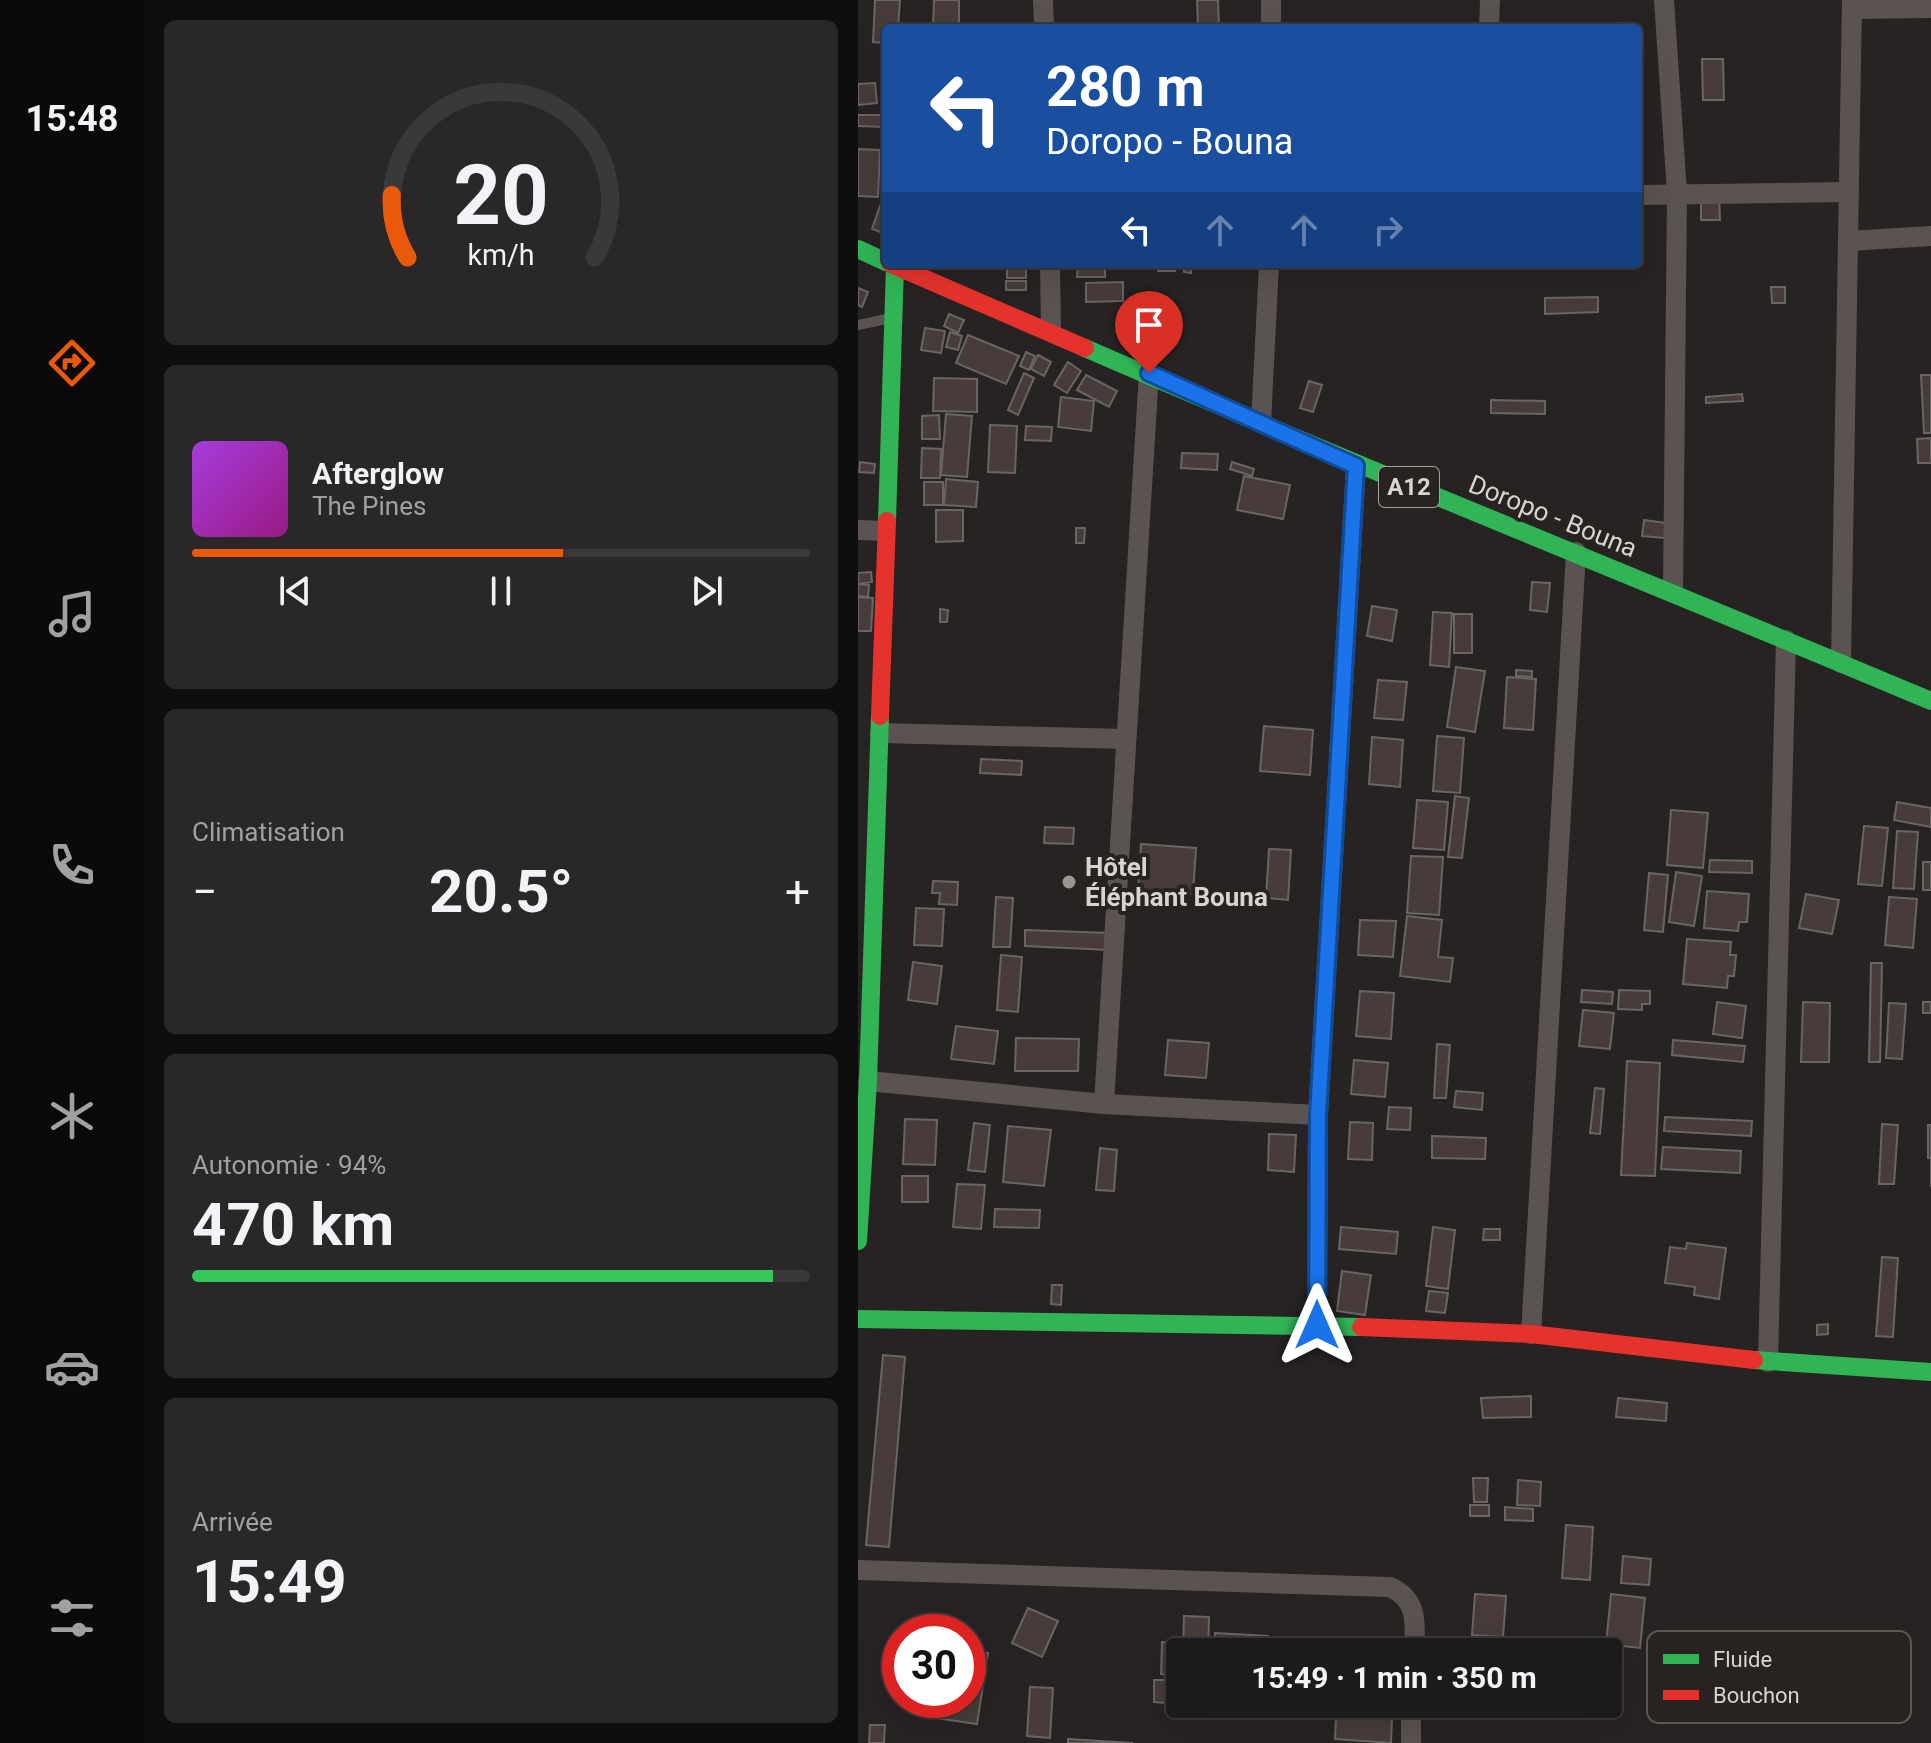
<!DOCTYPE html>
<html lang="fr">
<head>
<meta charset="utf-8">
<style>
	:root { --surface:#1c1a1a; --page:#292727; --text:#f1f3f6; --muted:#a0a1a2; --line:#3a3839; --accent:#ea580c }
	body { margin:0; font-family:Roboto,sans-serif; background:var(--page); color:var(--text); height:100vh; display:flex; flex-direction:column; font-size:30px; white-space:nowrap }
	* { box-sizing:border-box; margin:0 }
	p { font-size:26px; color:var(--muted) }
	.icon { flex:none; width:44px; height:44px; fill:none; stroke:currentColor; stroke-width:2; stroke-linecap:round; stroke-linejoin:round }
	.map { position:relative; flex:1; overflow:hidden }
	.panel { display:flex; flex-direction:column; gap:20px; padding:20px; background:#0f0e0e; width:714px }
	.panel>* { flex:none }
	.guide { position:absolute; left:24px; top:24px; width:760px; height:244px; border-radius:8px; box-shadow:0 8px 32px #0002,0 0 0 2px var(--line); background:#1a4fa0; color:#fff; overflow:hidden }
	.speed { position:absolute; left:24px; top:1614px; display:flex; gap:16px; font-size:40px; font-weight:700; text-align:center }
	.speed>* { display:grid; place-content:center; width:104px; height:104px; border-radius:50%; background:var(--surface); box-shadow:0 8px 32px #0002,0 0 0 2px var(--line); line-height:1 }
	.speed .limit { border:12px solid #d22; background:#fff; color:#111 }
	.pin { position:absolute; display:grid; place-items:center; width:68px; height:68px; color:#fff; margin:-82px -34px; border-radius:50% 50% 50% 0; rotate:-45deg; box-shadow:0 0 8px #0007 }
	.pin .icon { rotate:45deg }
	.me { position:absolute; width:88px; margin:-44px; rotate:0deg; stroke-linejoin:round; filter:drop-shadow(0 0 6px #0008) }
	.turn { display:flex; align-items:center; gap:28px; height:168px; padding:0 32px; font-size:36px }
	.turn .icon { width:104px; height:104px; stroke-width:2.5 }
	.turn b { display:block; font-size:56px; line-height:68px }
	.lanes { display:flex; align-items:center; height:76px; padding:0 32px; background:#0003; justify-content:center; gap:40px; direction:ltr }
	.lanes .off { opacity:.35 }
	.big { font-size:60px; font-weight:700; line-height:1.1 }
	.panel .tile { flex:1; display:flex; flex-direction:column; justify-content:center; gap:12px; min-width:0; padding:0 28px; border-radius:12px; background:var(--page) }
	.panel .dial { align-items:center; gap:0 }
	.dial svg { height:208px; overflow:visible; fill:none; stroke:var(--line); stroke-width:7; stroke-linecap:round; text-anchor:middle }
	.dial text { fill:var(--text); stroke:none }
	.song { display:flex; align-items:center; gap:24px }
	.cover { width:96px; height:96px; border-radius:12px; background:linear-gradient(135deg,hsl(280 70% 55%),hsl(310 70% 35%)) }
	.played { height:8px; border-radius:4px; background:linear-gradient(90deg,var(--accent) 60%,var(--line) 60%) }
	.keys { display:flex; justify-content:space-around; direction:ltr }
	.heat { display:flex; justify-content:space-between; align-items:center; font-size:44px; direction:ltr }
	.charge { height:12px; border-radius:6px; background:linear-gradient(90deg,#34c759 94%,var(--line) 0) }
	.trip { position:absolute; left:308px; top:1638px; width:456px; height:80px; border-radius:8px; background:var(--surface); box-shadow:0 8px 32px #0002,0 0 0 2px var(--line); font-weight:700; line-height:80px; text-align:center }
	main { display:flex; flex:1; min-height:0 }
	.dock { display:flex; flex-direction:column; width:144px; justify-content:space-around; align-items:center; background:#0b0a0a; color:var(--muted) }
	.dock .icon { width:56px; height:56px }
	.dock .active { color:var(--accent) }
	.dock b { font-size:36px; color:var(--text) }
	.map>svg:first-child { display:block }
	.building { fill:#473c3a; stroke:#686564; stroke-width:2 }
	.lines { fill:none; stroke-linecap:round; stroke-linejoin:round }
	.lane { stroke:#5b5351; stroke-width:10 }
	.street { stroke:#5b5351; stroke-width:20 }
	.fast { stroke:#30b455; stroke-width:18 }
	.jam { stroke:#e5322d; stroke-width:18 }
	.route-casing { stroke:#114b97; stroke-width:20 }
	.route { stroke:#1a73e8; stroke-width:14 }
	.poi-dot { fill:#9a9695; stroke:#282220; stroke-width:3 }
	.labels { text-anchor:middle; stroke-width:8; stroke-linejoin:round; paint-order:stroke }
	.shield { fill:#282220; stroke:#a39f9d; stroke-width:2 }
	.shield-label { font-size:24px; font-weight:bold; fill:#d8d4d3 }
	.street-label { font-size:26px; fill:#d8d4d3; stroke:#282220 }
	.poi-label { font-size:26px; font-weight:bold; fill:#d8d4d3; stroke:#282220; text-anchor:start }
	.key { fill:#282220; stroke:#5d5756; stroke-width:2 }
	.key-label { font-size:22px; fill:#d8d4d3 }
</style>
</head>
<body>
<main>
<nav class="dock">
<b>15:48</b>
<svg class="icon active" aria-label="directions" viewBox="0 0 24 24"><path d="M12 3l9 9-9 9-9-9zM9 14v-3h6M13 9l2 2-2 2"/></svg>
<svg class="icon" aria-label="music" viewBox="0 0 24 24"><path d="M9 18V5l10-2v13"/><circle cx="6" cy="18" r="3"/><circle cx="16" cy="16" r="3"/></svg>
<svg class="icon" aria-label="phone" viewBox="0 0 24 24"><path d="M5 4h4l2 5-3 2q2 4 5 5l2-3 5 2v4C11 20 4 13 5 4z"/></svg>
<svg class="icon" aria-label="climate" viewBox="0 0 24 24"><path d="M12 3v18M4 7l16 10M4 17L20 7"/></svg>
<svg class="icon" aria-label="car" viewBox="0 0 24 24"><path d="M5 17H2v-5l4-1 3-4h7l3 4 3 1v5h-3M9 17h6M6 11h13"/><circle cx="7" cy="17" r="2"/><circle cx="17" cy="17" r="2"/></svg>
<svg class="icon" aria-label="filters" viewBox="0 0 24 24"><path d="M4 7h16M4 17h16"/><circle cx="9" cy="7" r="2"/><circle cx="15" cy="17" r="2"/></svg>
</nav>
<section class="panel">
<div class="tile dial"><svg viewBox="0 0 100 80">
<path d="M14 69A42 42 0 1 1 86 69"/>
<path d="M14 69A42 42 0 0 1 8 45" stroke="#ea580c"/>
<text x="50" y="56" font-size="32" font-weight="700">20</text>
<text x="50" y="72" font-size="11">km/h</text>
</svg></div>
<div class="tile">
<div class="song"><i class="cover"></i><div><b>Afterglow</b><p>The Pines</p></div></div>
<div class="played"></div>
<div class="keys"><svg class="icon" aria-label="previous" viewBox="0 0 24 24"><path d="M18 5L8 12l10 7zM5 5v14"/></svg><svg class="icon" aria-label="pause" viewBox="0 0 24 24"><path d="M8 5v14M16 5v14"/></svg><svg class="icon" aria-label="next" viewBox="0 0 24 24"><path d="M6 5l10 7-10 7zM19 5v14"/></svg></div>
</div>
<div class="tile"><p>Climatisation</p>
<div class="heat"><a>−</a><b class="big">20.5°</b><a>+</a></div>
</div>
<div class="tile"><p>Autonomie · 94%</p><b class="big">470 km</b><div class="charge"></div></div>
<div class="tile"><p>Arrivée</p><b class="big">15:49</b></div>
</section>
<div class="map">
<svg width="1073" height="1743" viewBox="0 0 1073 1743">
	<rect width="100%" height="100%" fill="#262322"/>
	<g class="building">
		<polygon points="17,0 42,0 40,28 28,28 28,43 15,42"/>
		<polygon points="76,0 101,0 101,27 75,26"/>
		<polygon points="339,0 360,0 361,28 340,28"/>
		<polygon points="376,23 392,25 392,28 375,28"/>
		<polygon points="844,59 865,59 866,100 845,100"/>
		<polygon points="17,83 19,103 0,105 0,84"/>
		<polygon points="0,115 26,115 26,127 0,126"/>
		<polygon points="0,149 22,150 20,197 0,196"/>
		<polygon points="843,193 861,193 862,220 843,220"/>
		<polygon points="22,206 28,208 28,234 14,229"/>
		<rect x="149" y="264" width="19" height="14"/>
		<polygon points="220,264 247,264 247,277 219,277"/>
		<rect x="300" y="264" width="17" height="7"/>
		<polygon points="326,264 333,264 333,273 326,272"/>
		<rect x="148" y="281" width="20" height="9"/>
		<polygon points="265,282 265,301 228,302 228,283"/>
		<polygon points="913,287 927,287 927,303 914,303"/>
		<polygon points="0,288 10,292 4,307 0,305"/>
		<polygon points="740,297 740,312 687,314 687,298"/>
		<polygon points="91,314 106,320 100,333 86,326"/>
		<polygon points="67,328 87,331 83,353 63,350"/>
		<polygon points="92,332 104,336 100,350 88,347"/>
		<polygon points="110,335 161,356 148,384 98,363"/>
		<polygon points="168,352 177,356 171,370 162,366"/>
		<polygon points="180,355 193,362 186,376 173,369"/>
		<polygon points="210,362 223,371 209,393 196,385"/>
		<polygon points="166,373 176,378 160,415 150,410"/>
		<polygon points="228,375 259,391 251,407 219,390"/>
		<polygon points="1063,375 1073,375 1073,433 1066,433"/>
		<polygon points="76,378 119,379 119,412 75,411"/>
		<polygon points="451,381 464,385 455,412 442,408"/>
		<polygon points="884,394 885,401 848,403 848,397"/>
		<polygon points="203,397 236,401 233,431 200,427"/>
		<polygon points="633,400 687,401 687,414 633,413"/>
		<polygon points="88,414 114,416 109,477 83,475"/>
		<polygon points="81,415 82,439 64,439 64,416"/>
		<polygon points="132,425 159,426 157,473 130,472"/>
		<polygon points="168,426 194,427 193,441 167,440"/>
		<polygon points="1073,438 1073,463 1060,463 1059,439"/>
		<polygon points="64,448 83,449 82,478 63,478"/>
		<polygon points="324,453 360,454 359,470 323,468"/>
		<polygon points="2,462 17,464 16,473 1,472"/>
		<polygon points="374,462 396,469 394,476 372,469"/>
		<polygon points="386,476 432,485 425,519 379,510"/>
		<polygon points="88,479 120,482 118,507 86,505"/>
		<rect x="66" y="482" width="19" height="23"/>
		<polygon points="78,510 105,510 105,541 78,542"/>
		<polygon points="786,520 809,523 807,538 784,536"/>
		<polygon points="218,528 227,528 226,543 218,543"/>
		<polygon points="13,572 14,582 0,584 0,573"/>
		<polygon points="674,582 692,583 689,612 672,610"/>
		<polygon points="0,584 11,585 10,597 0,596"/>
		<polygon points="0,597 15,598 13,631 0,631"/>
		<polygon points="514,606 539,610 534,641 509,636"/>
		<polygon points="82,609 90,610 89,622 82,622"/>
		<polygon points="575,612 594,613 591,667 572,665"/>
		<rect x="596" y="614" width="18" height="39"/>
		<polygon points="598,667 627,671 617,732 589,727"/>
		<polygon points="658,670 674,671 674,677 658,676"/>
		<polygon points="649,677 678,679 675,730 646,728"/>
		<polygon points="520,680 549,682 545,720 516,718"/>
		<polygon points="406,726 455,730 452,775 402,771"/>
		<polygon points="579,736 606,738 602,793 575,791"/>
		<polygon points="514,737 545,740 542,787 511,784"/>
		<polygon points="123,759 164,761 163,775 122,773"/>
		<polygon points="597,796 611,798 604,858 590,857"/>
		<polygon points="559,800 590,802 586,850 555,848"/>
		<polygon points="1039,802 1073,808 1073,827 1036,820"/>
		<polygon points="813,810 850,813 845,868 809,865"/>
		<polygon points="1006,826 1030,828 1024,886 1000,884"/>
		<polygon points="187,827 216,828 215,844 186,843"/>
		<polygon points="1039,831 1060,832 1056,889 1035,888"/>
		<polygon points="283,844 338,848 335,894 280,890"/>
		<polygon points="411,849 433,850 430,900 408,898"/>
		<polygon points="553,856 585,857 581,915 549,913"/>
		<polygon points="852,860 894,861 894,873 851,872"/>
		<rect x="1065" y="862" width="8" height="28"/>
		<polygon points="818,872 844,876 836,926 811,922"/>
		<polygon points="791,873 810,875 805,932 786,930"/>
		<polygon points="75,881 100,882 99,905 81,904 82,893 74,893"/>
		<polygon points="849,891 891,894 889,922 881,922 880,931 846,928"/>
		<polygon points="948,894 981,900 974,934 941,928"/>
		<polygon points="138,897 155,898 152,947 135,947"/>
		<polygon points="1031,897 1059,899 1055,948 1027,945"/>
		<polygon points="58,908 86,909 84,946 56,945"/>
		<polygon points="549,916 584,920 580,957 595,958 592,982 542,976"/>
		<polygon points="502,920 538,921 535,957 500,955"/>
		<polygon points="167,930 251,933 251,950 167,946"/>
		<polygon points="829,939 873,942 872,955 878,955 876,976 870,976 869,988 825,984"/>
		<polygon points="143,955 164,957 160,1012 139,1010"/>
		<polygon points="55,962 84,966 79,1004 50,1000"/>
		<polygon points="1013,963 1024,963 1022,1062 1011,1062"/>
		<polygon points="724,990 755,992 754,1004 723,1002"/>
		<polygon points="761,990 792,991 792,1004 784,1004 784,1010 760,1009"/>
		<polygon points="502,991 536,993 533,1039 498,1036"/>
		<polygon points="859,1002 888,1006 884,1038 855,1034"/>
		<polygon points="945,1002 972,1003 971,1062 943,1062"/>
		<rect x="1065" y="1002" width="8" height="11"/>
		<polygon points="1031,1003 1048,1004 1044,1059 1028,1058"/>
		<polygon points="725,1010 756,1013 752,1049 721,1046"/>
		<polygon points="98,1026 140,1031 136,1064 93,1059"/>
		<polygon points="158,1038 221,1039 220,1071 157,1071"/>
		<polygon points="310,1040 351,1043 348,1078 307,1075"/>
		<polygon points="815,1040 887,1046 885,1062 814,1055"/>
		<polygon points="579,1044 592,1045 588,1098 576,1098"/>
		<polygon points="496,1060 530,1063 527,1097 493,1094"/>
		<polygon points="769,1061 802,1063 797,1176 763,1175"/>
		<polygon points="737,1088 746,1089 742,1134 732,1133"/>
		<polygon points="598,1091 625,1093 624,1110 596,1107"/>
		<polygon points="531,1107 553,1108 552,1130 529,1129"/>
		<polygon points="807,1117 894,1121 893,1136 806,1131"/>
		<polygon points="47,1119 79,1120 77,1165 45,1164"/>
		<polygon points="492,1122 515,1123 514,1160 490,1159"/>
		<polygon points="116,1123 132,1125 127,1172 110,1170"/>
		<polygon points="1024,1124 1040,1125 1036,1184 1021,1184"/>
		<polygon points="1070,1125 1073,1125 1073,1187 1073,1158 1070,1158"/>
		<polygon points="150,1126 193,1130 186,1186 145,1182"/>
		<polygon points="411,1134 438,1135 436,1172 410,1170"/>
		<polygon points="574,1136 628,1138 627,1159 574,1158"/>
		<polygon points="805,1147 883,1151 882,1173 803,1169"/>
		<polygon points="242,1148 259,1150 256,1191 238,1190"/>
		<rect x="44" y="1176" width="26" height="26"/>
		<polygon points="99,1184 127,1185 123,1229 95,1227"/>
		<polygon points="137,1209 182,1210 181,1228 136,1227"/>
		<polygon points="483,1227 540,1232 538,1254 481,1249"/>
		<polygon points="575,1227 597,1230 590,1289 568,1286"/>
		<polygon points="626,1229 642,1229 642,1240 625,1240"/>
		<polygon points="829,1243 868,1248 861,1299 836,1295 837,1287 807,1283 812,1247 828,1249"/>
		<polygon points="1024,1257 1040,1258 1035,1337 1018,1336"/>
		<polygon points="484,1271 513,1275 507,1315 479,1311"/>
		<polygon points="194,1285 204,1285 203,1305 193,1304"/>
		<polygon points="571,1291 590,1293 587,1313 568,1311"/>
		<polygon points="970,1324 970,1334 959,1335 959,1325"/>
		<polygon points="25,1355 47,1357 31,1547 8,1545"/>
		<polygon points="673,1396 673,1417 625,1418 623,1398"/>
		<polygon points="760,1398 809,1403 808,1421 758,1417"/>
		<polygon points="615,1478 630,1478 629,1502 616,1502"/>
		<polygon points="660,1480 683,1482 682,1506 659,1505"/>
		<rect x="612" y="1505" width="19" height="11"/>
		<polygon points="647,1507 675,1509 675,1521 647,1520"/>
		<polygon points="708,1525 735,1527 732,1580 704,1578"/>
		<polygon points="765,1556 793,1559 791,1585 763,1583"/>
		<polygon points="617,1594 648,1596 645,1637 614,1635"/>
		<polygon points="753,1594 787,1598 782,1648 748,1644"/>
		<polygon points="170,1608 200,1621 184,1657 154,1643"/>
		<polygon points="326,1616 351,1617 350,1652 325,1652"/>
		<polygon points="357,1633 410,1636 409,1652 356,1652"/>
		<polygon points="304,1642 315,1643 314,1675 303,1674"/>
		<polygon points="110,1650 130,1653 119,1724 57,1715 60,1700 110,1700"/>
		<polygon points="296,1680 308,1680 308,1703 296,1702"/>
		<polygon points="172,1687 195,1688 192,1738 169,1736"/>
		<polygon points="478,1716 534,1718 533,1743 477,1739"/>
		<polygon points="12,1725 27,1725 26,1743 11,1743"/>
		<polygon points="210,1739 275,1743 210,1743"/>
	</g>
	<g class="lines">
		<polyline class="lane" points="0,325 33,318"/>
		<g class="street">
			<polyline points="185,0 186,28"/>
			<polyline points="413,0 413,28"/>
			<polyline points="806,0 819,193 815,592"/>
			<polyline points="995,9 1073,8"/>
			<polyline points="631,28 632,0"/>
			<polyline points="780,195 991,192"/>
			<polyline points="991,241 1073,236"/>
			<polyline points="192,264 193,332"/>
			<polyline points="403,423 411,264"/>
			<polyline points="0,530 27,531"/>
			<polyline points="983,663 994,0"/>
			<polyline points="22,733 267,739"/>
			<polyline points="10,1081 246,1104 460,1115"/>
			<polyline points="246,1104 291,373"/>
			<polyline points="459,1325 460,1115 498,466"/>
			<polyline points="673,1334 718,552"/>
			<polyline points="910,1362 928,640"/>
			<path d="M 0,1570 L 532,1587 C 561,1600 557,1624 556,1652"/>
			<polyline points="553,1743 553,1704"/>
		</g>
		<g class="fast">
			<polyline points="0,249 28,262"/>
			<path d="M 227,348 C 507,470 791,582 1073,701"/>
			<polyline points="29,521 37,266"/>
			<polyline points="0,1241 10,1081 22,716"/>
			<polyline points="0,1319 503,1327"/>
			<polyline points="896,1360 1073,1372"/>
		</g>
		<g class="jam">
			<polyline points="33,264 227,348"/>
			<polyline points="22,716 29,521"/>
			<polyline points="503,1327 673,1334 896,1360"/>
		</g>
	</g>
	<g class="lines">
		<defs>
			<polyline id="route" points="291,373 498,466 460,1115 459,1325"/>
		</defs>
		<use href="#route" class="route-casing"/>
		<use href="#route" class="route"/>
	</g>
	<circle class="poi-dot" cx="211" cy="882" r="8"/>
	<g class="labels">
		<rect class="shield" x="521" y="467" width="60" height="40" rx="6"/>
		<g class="shield-label">
			<text x="551" y="495">A12</text>
		</g>
		<g class="street-label">
			<text transform="translate(695 516) rotate(22)" y="9">Doropo - Bouna</text>
		</g>
		<g class="poi-label">
			<text x="227" y="876">Hôtel<tspan x="227" dy="30">Éléphant Bouna</tspan></text>
		</g>
	</g>
	<rect x="789" y="1631" width="264" height="92" rx="12" class="key"/>
	<rect x="805" y="1654" width="36" height="10" fill="#30b455"/>
	<rect x="805" y="1690" width="36" height="10" fill="#e5322d"/>
	<g class="key-label">
		<text x="855" y="1667">Fluide</text>
		<text x="855" y="1703">Bouchon</text>
	</g>
</svg>
<div class="speed"><div class="limit">30</div></div>
<div class="pin" style="left:291px;top:373px;background:#d93025"><svg class="icon" aria-label="arrive" viewBox="0 0 24 24"><path d="M6 21V4h12l-3 4 3 4H6"/></svg></div>
<svg class="me" style="left:459px;top:1325px" viewBox="-20 -20 40 40"><path d="M0-17L14 15 0 8-14 15z" fill="#1a73e8" stroke="#fff" stroke-width="4"/></svg>
<div class="trip">15:49 · 1 min · 350 m</div>
<div class="guide">
<div class="turn"><svg class="icon" aria-label="left" viewBox="0 0 24 24"><path d="M17 20v-9H6M10 6l-5 5 5 5"/></svg><div><b>280 m</b>Doropo - Bouna</div></div>
<div class="lanes"><svg class="icon" aria-label="left" viewBox="0 0 24 24"><path d="M17 20v-9H6M10 6l-5 5 5 5"/></svg><svg class="icon off" aria-label="ahead" viewBox="0 0 24 24"><path d="M12 20V5M6 11l6-6 6 6"/></svg><svg class="icon off" aria-label="ahead" viewBox="0 0 24 24"><path d="M12 20V5M6 11l6-6 6 6"/></svg><svg class="icon off" aria-label="right" viewBox="0 0 24 24"><path d="M7 20v-9h11M14 6l5 5-5 5"/></svg></div>
</div>
</div>
</main>
</body>
</html>
